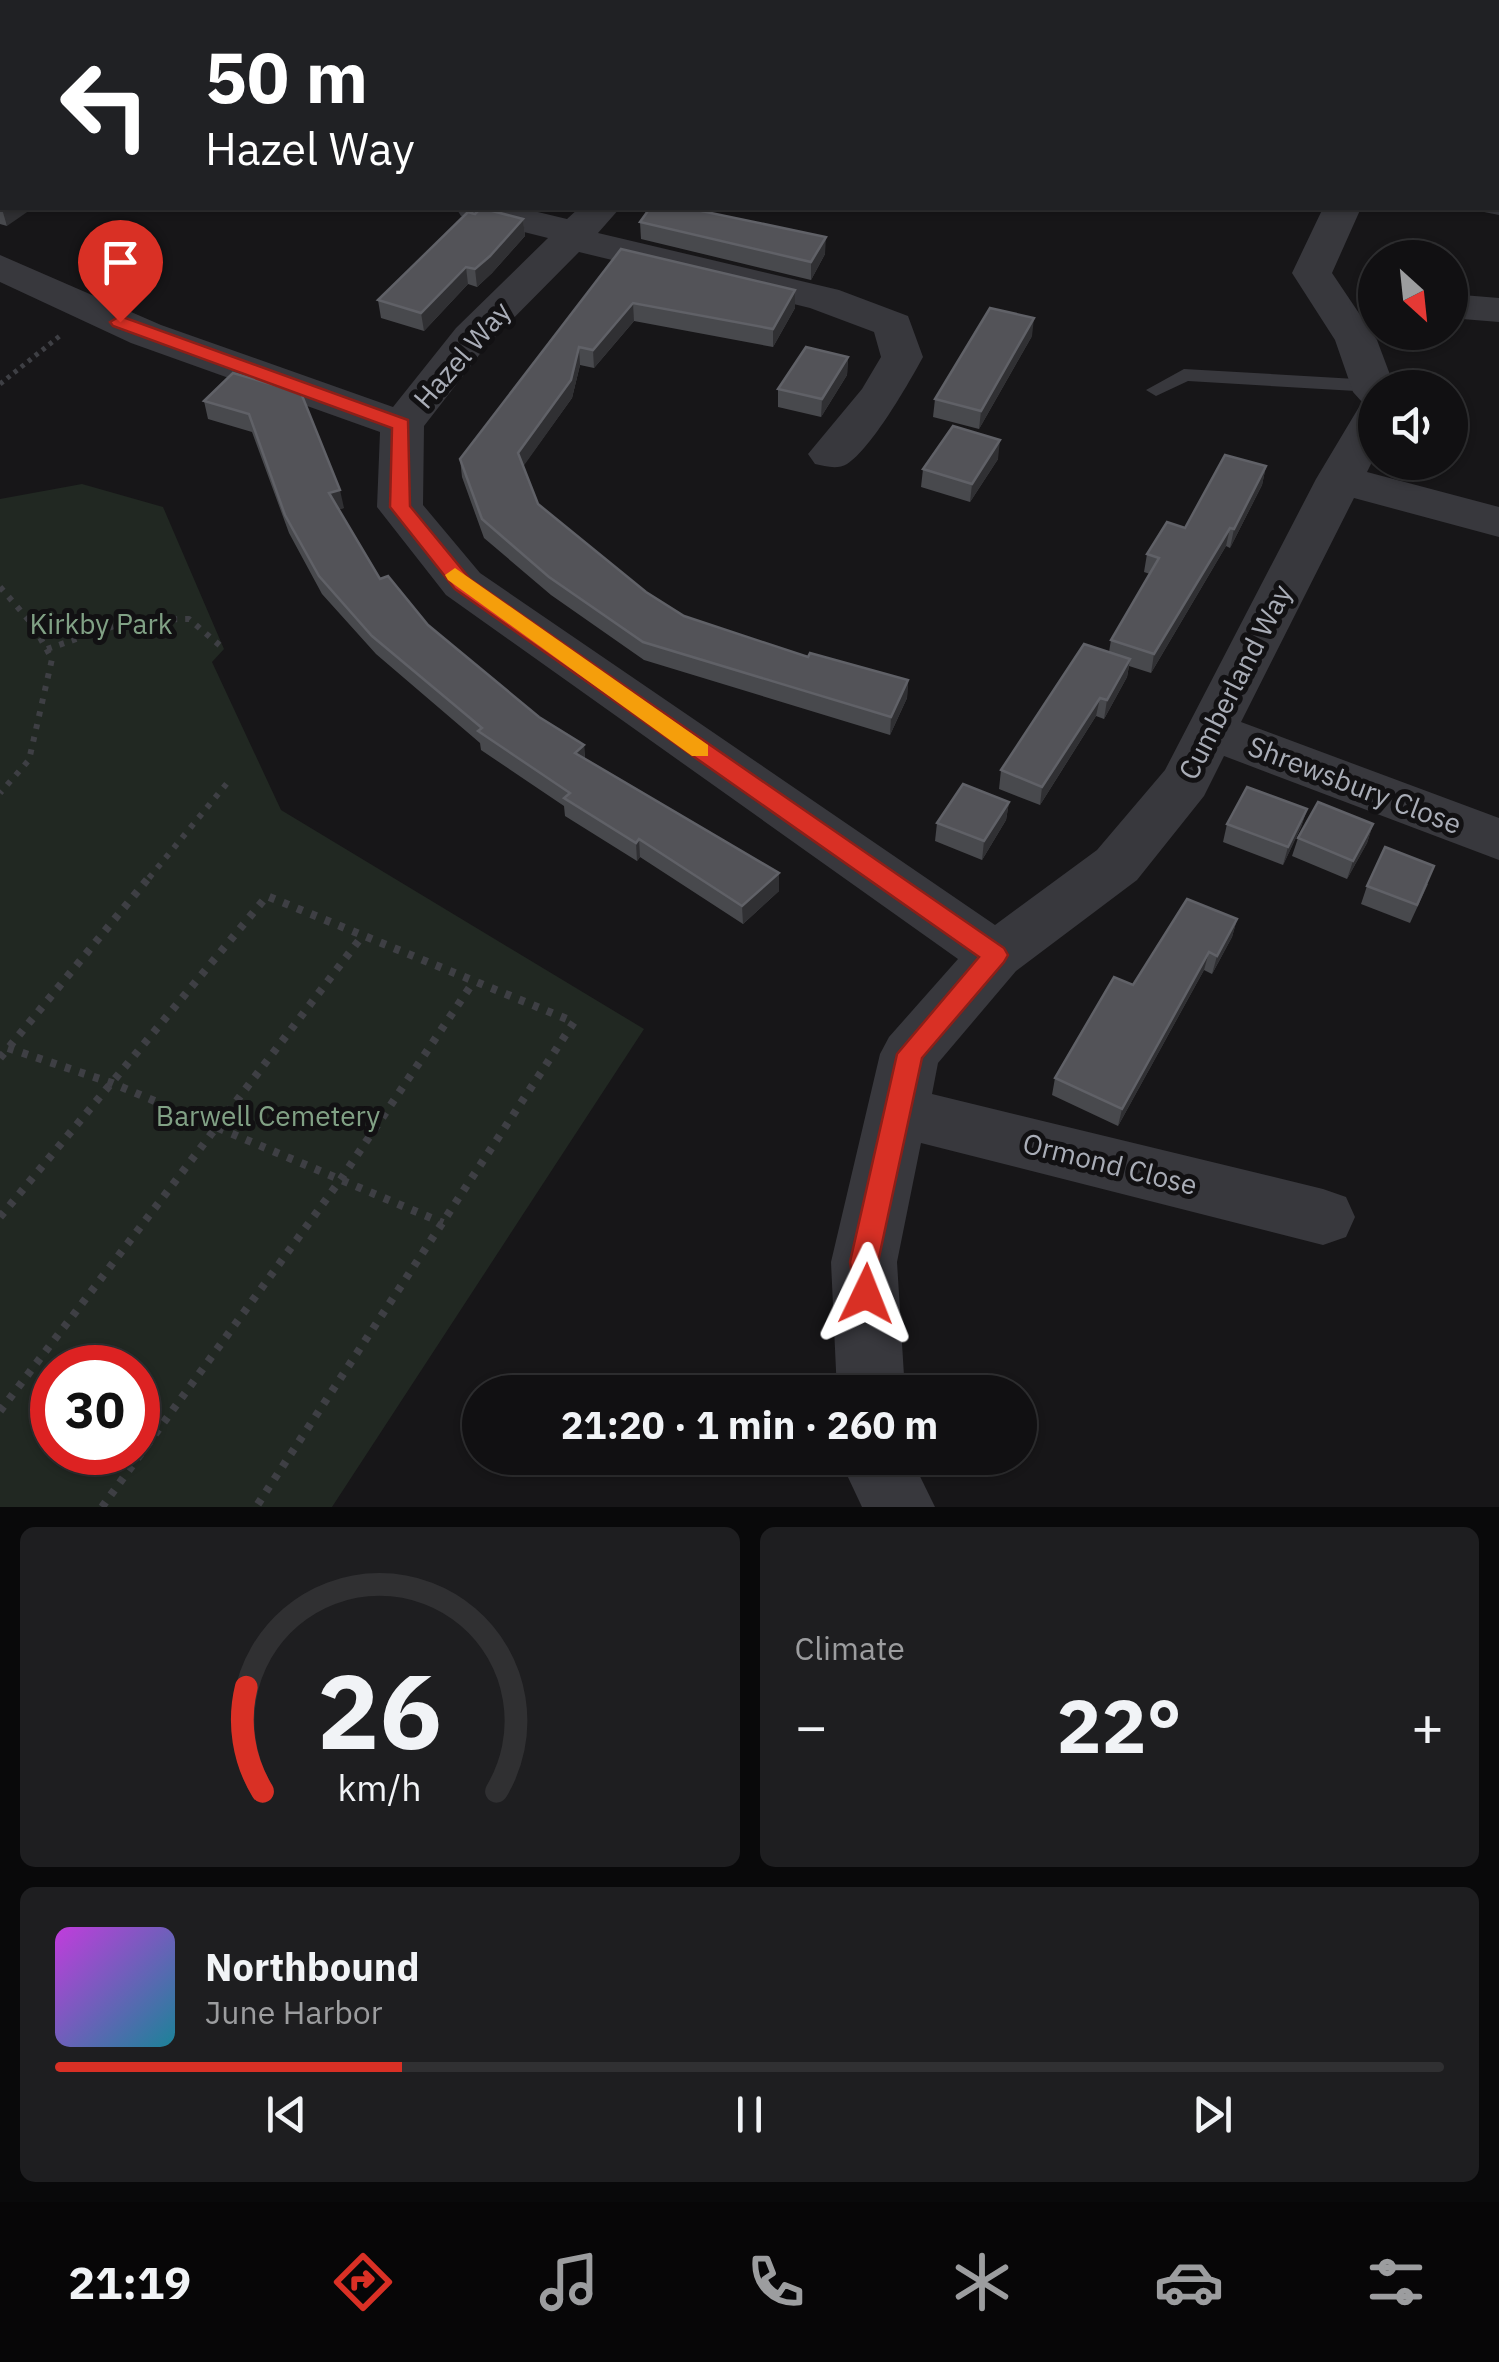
<!DOCTYPE html>
<html lang="en">
<head>
<meta charset="utf-8">
<style>
	:root { --surface:#111012; --page:#1e1e20; --text:#f1f3f6; --muted:#9c9d9f; --line:#303032; --accent:#d93025 }
	body { margin:0; font-family:"IBM Plex Sans",sans-serif; background:var(--page); color:var(--text); height:100vh; display:flex; flex-direction:column; font-size:38px; white-space:nowrap }
	* { box-sizing:border-box; margin:0 }
	p { font-size:32px; color:var(--muted) }
	.icon { flex:none; width:55px; height:55px; fill:none; stroke:currentColor; stroke-width:2; stroke-linecap:round; stroke-linejoin:round }
	.map { position:relative; height:1507px; overflow:hidden }
	.panel { display:flex; flex-direction:column; gap:20px; padding:20px; background:#09090a; flex:1 }
	.panel>* { flex:none }
	.hud { position:absolute; left:0px; top:0px; width:1500px; height:210px; box-shadow:0 2px 8px #0004,0 0 0 2px var(--line); background:#202124; color:#fff; overflow:hidden }
	.needle { width:65px; rotate:153deg }
	.fabs { position:absolute; left:1358px; top:240px; display:grid; gap:20px }
	.fabs a { display:grid; place-items:center; width:110px; height:110px; border-radius:50%; background:var(--surface); box-shadow:0 2px 8px #0004,0 0 0 2px var(--line); font-size:50px }
	.speed { position:absolute; left:30px; top:1345px; display:flex; gap:20px; font-size:50px; font-weight:700; text-align:center }
	.speed>* { display:grid; place-content:center; width:130px; height:130px; border-radius:50%; background:var(--surface); box-shadow:0 2px 8px #0004,0 0 0 2px var(--line); line-height:1 }
	.speed .limit { border:15px solid #d22; background:#fff; color:#111 }
	.pin { position:absolute; display:grid; place-items:center; width:85px; height:85px; color:#fff; margin:-102px -42px; border-radius:50% 50% 50% 0; rotate:-45deg; box-shadow:0 0 10px #0007 }
	.pin .icon { rotate:45deg }
	.me { position:absolute; width:110px; margin:-55px; rotate:2deg; stroke-linejoin:round; filter:drop-shadow(0 0 8px #0008) }
	.turn { display:flex; align-items:center; gap:35px; height:210px; padding:0 40px; font-size:45px }
	.turn .icon { width:130px; height:130px; stroke-width:2.5 }
	.turn b { display:block; font-size:70px; line-height:85px }
	.big { font-size:75px; font-weight:800; line-height:1.1 }
	.panel .card { flex:1; display:flex; flex-direction:column; justify-content:center; gap:15px; min-width:0; padding:0 35px; border-radius:15px; background:var(--page) }
	.panel .dial { align-items:center; gap:0 }
	.dial svg { height:260px; overflow:visible; fill:none; stroke:var(--line); stroke-width:7; stroke-linecap:round; text-anchor:middle }
	.dial text { fill:var(--text); stroke:none }
	.song { display:flex; align-items:center; gap:30px }
	.cover { width:120px; height:120px; border-radius:15px; background:linear-gradient(135deg,hsl(290 70% 55%),hsl(190 70% 35%)) }
	.played { height:10px; border-radius:5px; background:linear-gradient(90deg,var(--accent) 25%,var(--line) 25%) }
	.keys { display:flex; justify-content:space-around; direction:ltr }
	.heat { display:flex; justify-content:space-between; align-items:center; font-size:55px; direction:ltr }
	.panel .tiles { flex:1; display:grid; gap:20px; grid-template-columns:1fr 1fr }
	.card:last-child { grid-column:span 2 }
	.trip { position:absolute; left:462px; top:1375px; width:575px; height:100px; border-radius:50px; background:var(--surface); box-shadow:0 2px 8px #0004,0 0 0 2px var(--line); font-weight:800; line-height:100px; text-align:center }
	.tab-bar { display:flex; height:160px; justify-content:space-around; align-items:center; background:#070607; color:var(--muted) }
	.tab-bar .icon { width:70px; height:70px }
	.tab-bar .active { color:var(--accent) }
	.tab-bar b { font-size:45px; color:var(--text) }
	.map>svg:first-child { display:block }
	.green { fill:#212822; fill-rule:evenodd }
	.lines { fill:none; stroke-linecap:round; stroke-linejoin:round }
	.path-far2 { stroke:#3e3f44; stroke-width:5; stroke-dasharray:4 5; stroke-linecap:butt }
	.path-far1 { stroke:#3e3f44; stroke-width:6; stroke-dasharray:5 8; stroke-linecap:butt }
	.path { stroke:#3e3f44; stroke-width:8; stroke-dasharray:6 9; stroke-linecap:butt }
	.service { fill:#38383d; fill-rule:evenodd }
	.minor { fill:#38383d; fill-rule:evenodd }
	.tertiary { fill:#38383d; fill-rule:evenodd }
	.wall { fill:#48494d }
	.shaded-wall { fill:#303033 }
	.building { fill:#535358; stroke:#606167; stroke-width:2.5 }
	.route { fill:#d93025; stroke:#8d1f18; stroke-width:2.5 }
	.slow { fill:#f59e0b }
	.labels { text-anchor:middle; stroke-width:10; stroke-linejoin:round; paint-order:stroke }
	.street-label { font-size:28px; fill:#a9adb7; stroke:#121113 }
	.park-label { font-size:28px; fill:#81a185; stroke:#121113 }
</style>
</head>
<body>
<div class="map">
<svg width="1499" height="1507" viewBox="0 0 1499 1507">
	<rect width="100%" height="100%" fill="#171618"/>
	<path class="green" d="M 82,484 L 163,507 L 224,649 L 212,662 L 281,810 L 644,1029 L 332,1507 L 0,1507 L 0,499 ZM 52,1368 L 138,1368 L 138,1452 L 52,1452 Z"/>
	<g class="lines">
		<polyline class="path-far2" points="0,384 61,335"/>
		<g class="path-far1">
			<polyline points="0,587 33,625 52,659 29,760 0,793"/>
			<polyline points="47,649 132,620 189,619 224,649"/>
			<polyline points="149,878 228,782"/>
		</g>
		<g class="path">
			<polyline points="8,1048 112,1083 443,1223"/>
			<polyline points="0,1058 151,875"/>
			<polyline points="0,1217 267,896 574,1022 256,1507"/>
			<polyline points="0,1411 363,935"/>
			<polyline points="102,1507 341,1179 474,981"/>
		</g>
		<polygon class="service" points="1184,369 1373,380 1383,386 1373,392 1188,381 1156,396 1146,390"/>
		<g class="minor">
			<path d="M 456,208 L 521,208 L 567,219 L 579,208 L 620,208 L 598,233 L 839,290 L 908,316 L 923,357 C 909,383 871,449 847,464 C 837,470 825,466 815,464 L 808,454 L 862,389 L 881,357 L 874,332 L 810,308 L 579,252 L 486,346 L 424,426 L 423,505 L 480,573 L 995,925 L 1097,850 L 1165,770 L 1316,479 L 1362,402 L 1353,392 L 1335,340 L 1292,273 L 1323,208 L 1361,208 L 1332,273 L 1377,340 L 1395,388 L 1375,388 L 1375,456 L 1367,472 L 1499,507 L 1499,537 L 1354,498 L 1241,722 L 1499,818 L 1499,860 L 1224,756 L 1204,796 L 1137,880 L 1016,971 L 938,1063 L 932,1094 L 1323,1189 L 1346,1197 L 1355,1217 L 1346,1237 L 1323,1245 L 921,1143 L 897,1262 L 905,1392 L 837,1392 L 831,1262 L 880,1054 L 889,1037 L 958,959 L 446,595 L 377,507 L 380,432 L 131,343 L 0,282 L 0,255 L 161,325 L 393,407 L 456,328 L 548,238 L 461,216 Z"/>
			<polygon points="1450,294 1499,298 1499,322 1450,318"/>
			<polygon points="839,1458 911,1458 935,1507 862,1507"/>
		</g>
		<g class="tertiary">
			<polygon points="487,0 533,0 535,2 489,2"/>
			<polygon points="1499,191 1499,215 1484,212 1481,208 1498,208"/>
		</g>
	</g>
	<g class="wall">
		<polygon points="0,152 7,226 0,224"/>
		<polygon points="527,208 556,208 551,211"/>
		<polygon points="475,214 523,219 525,236 492,273 477,287 468,284 424,331 381,318 378,300"/>
		<polygon points="640,222 825,254 811,280 641,239"/>
		<polygon points="621,249 795,308 773,347 634,321 594,368 580,365 572,398 523,466 538,504 646,592 684,616 808,657 908,680 907,698 890,735 644,660 551,595 484,538 462,477 460,459"/>
		<polygon points="1032,336 979,429 933,417 935,399"/>
		<polygon points="848,357 847,375 821,417 778,407 778,389"/>
		<polygon points="233,373 344,508 339,509 380,579 428,625 539,717 584,745 585,759 779,873 779,891 743,924 640,857 637,861 565,816 564,806 481,750 480,743 376,654 322,594 289,533 252,432 208,419 204,401"/>
		<polygon points="998,459 970,502 921,487 923,469"/>
		<polygon points="1266,466 1262,485 1230,548 1226,546 1151,673 1129,666 1127,677 1104,719 1096,716 1040,805 999,789 1001,770 1109,652 1111,640 1150,574 1144,572 1147,554 1185,528"/>
		<polygon points="1009,802 1006,820 982,860 935,841 937,823"/>
		<polygon points="1307,809 1301,827 1283,865 1223,842 1227,824"/>
		<polygon points="1373,824 1367,843 1347,879 1292,856 1298,838"/>
		<polygon points="1428,884 1410,923 1361,904 1367,886"/>
		<polygon points="1237,919 1232,937 1212,974 1204,970 1118,1126 1052,1095 1055,1078 1133,985"/>
	</g>
	<g class="shaded-wall">
		<polygon points="4,208 33,208 7,226 2,209"/>
		<polygon points="523,219 525,236 492,273 477,287 475,269"/>
		<polygon points="826,237 825,254 811,280 811,262"/>
		<polygon points="466,267 468,284 424,331 421,313"/>
		<polygon points="795,290 795,308 773,347 773,329"/>
		<polygon points="633,303 634,321 594,368 593,350"/>
		<polygon points="1034,318 1032,336 979,429 981,411"/>
		<polygon points="579,347 580,365 572,398 520,471 518,453"/>
		<polygon points="848,357 847,375 821,417 822,399"/>
		<polygon points="1000,440 998,459 970,502 972,484"/>
		<polygon points="1266,466 1262,485 1230,548 1234,529"/>
		<polygon points="340,490 344,508 332,511 329,493"/>
		<polygon points="1230,528 1226,546 1151,673 1154,654"/>
		<polygon points="1130,659 1127,677 1104,719 1107,700"/>
		<polygon points="908,680 907,698 890,735 891,717"/>
		<polygon points="1100,698 1096,716 1040,805 1042,787"/>
		<polygon points="584,745 585,764 575,753"/>
		<polygon points="1009,802 1006,820 982,860 984,841"/>
		<polygon points="1307,809 1301,827 1283,865 1288,847"/>
		<polygon points="1373,824 1367,843 1347,879 1353,861"/>
		<polygon points="639,839 640,857 637,861 636,843"/>
		<polygon points="779,873 779,891 743,924 742,906"/>
		<polygon points="1237,919 1232,937 1212,974 1217,956"/>
		<polygon points="1209,952 1204,970 1118,1126 1122,1109"/>
	</g>
	<g class="building">
		<polygon points="2,151 4,208 2,209 0,208 0,152"/>
		<polygon points="481,208 523,219 490,256 475,269 466,267 421,313 378,300 468,212 475,214"/>
		<polygon points="650,208 687,208 826,237 811,262 640,222"/>
		<polygon points="621,249 795,290 773,329 633,303 593,350 579,347 571,380 518,453 538,504 646,592 684,616 808,657 810,653 908,680 891,717 643,642 549,577 482,519 460,459"/>
		<polygon points="990,308 1034,318 981,411 935,399"/>
		<polygon points="806,347 848,357 822,399 778,389"/>
		<polygon points="233,373 301,393 340,490 329,493 380,579 388,576 428,625 539,717 584,745 575,753 779,873 742,906 639,839 636,843 564,798 570,793 478,731 482,728 372,636 319,576 285,515 249,414 204,401"/>
		<polygon points="953,426 1000,440 972,484 923,469"/>
		<polygon points="1225,455 1266,466 1234,529 1230,528 1154,654 1111,640 1159,558 1147,554 1167,522 1185,528"/>
		<polygon points="1084,644 1130,659 1107,700 1100,698 1042,787 1001,770"/>
		<polygon points="963,784 1009,802 984,841 937,823"/>
		<polygon points="1247,787 1307,809 1288,847 1227,824"/>
		<polygon points="1318,802 1373,824 1353,861 1298,838"/>
		<polygon points="1385,847 1434,866 1417,905 1367,886"/>
		<polygon points="1187,899 1237,919 1217,956 1209,952 1122,1109 1055,1078 1114,977 1133,985"/>
	</g>
	<polygon class="route" points="120,316 408,420 410,506 470,579 1004,948 1008,955 1004,962 922,1058 878,1262 880,1294 876,1303 866,1307 856,1303 850,1262 897,1054 979,957 455,589 390,507 392,428 113,326 110,322"/>
	<polygon class="slow" points="455,568 708,745 708,756 692,756 448,580 445,575"/>
	<g class="labels">
		<g class="street-label">
			<text transform="translate(462 355) rotate(-49)" y="10">Hazel Way</text>
			<text transform="translate(1235 682) rotate(-63)" y="10">Cumberland Way</text>
			<text transform="translate(1355 785) rotate(21)" y="10">Shrewsbury Close</text>
			<text transform="translate(1110 1164) rotate(14)" y="10">Ormond Close</text>
		</g>
		<g class="park-label">
			<text x="101" y="634">Kirkby Park</text>
			<text x="268" y="1126">Barwell Cemetery</text>
		</g>
	</g>
</svg>
<div class="fabs">
<a><svg class="needle" viewBox="-14 -14 28 28"><path d="M0-13l5 13h-10z" fill="#e53935"/><path d="M0 13l5-13h-10z" fill="#9c9d9f"/></svg></a>
<a><svg class="icon" aria-label="sound" viewBox="0 0 24 24"><path d="M4 9h4l5-4v14l-5-4H4zM17 9q2 3 0 6"/></svg></a>
</div>
<div class="speed"><div class="limit">30</div></div>
<div class="pin" style="left:120px;top:322px;background:#d93025"><svg class="icon" aria-label="arrive" viewBox="0 0 24 24"><path d="M6 21V4h12l-3 4 3 4H6"/></svg></div>
<svg class="me" style="left:866px;top:1294px" viewBox="-20 -20 40 40"><path d="M0-17L14 15 0 8-14 15z" fill="#d93025" stroke="#fff" stroke-width="4"/></svg>
<div class="trip">21:20 · 1 min · 260 m</div>
<div class="hud">
<div class="turn"><svg class="icon" aria-label="left" viewBox="0 0 24 24"><path d="M17 20v-9H6M10 6l-5 5 5 5"/></svg><div><b>50 m</b>Hazel Way</div></div>
</div>
</div>
<section class="panel">
<div class="tiles">
<div class="card dial"><svg viewBox="0 0 100 80">
<path d="M14 69A42 42 0 1 1 86 69"/>
<path d="M14 69A42 42 0 0 1 9 37" stroke="#d93025"/>
<text x="50" y="56" font-size="32" font-weight="700">26</text>
<text x="50" y="72" font-size="11">km/h</text>
</svg></div>
<div class="card"><p>Climate</p>
<div class="heat"><a>−</a><b class="big">22°</b><a>+</a></div>
</div>
<div class="card">
<div class="song"><i class="cover"></i><div><b>Northbound</b><p>June Harbor</p></div></div>
<div class="played"></div>
<div class="keys"><svg class="icon" aria-label="previous" viewBox="0 0 24 24"><path d="M18 5L8 12l10 7zM5 5v14"/></svg><svg class="icon" aria-label="pause" viewBox="0 0 24 24"><path d="M8 5v14M16 5v14"/></svg><svg class="icon" aria-label="next" viewBox="0 0 24 24"><path d="M6 5l10 7-10 7zM19 5v14"/></svg></div>
</div>
</div>
</section>
<nav class="tab-bar">
<b>21:19</b>
<svg class="icon active" aria-label="directions" viewBox="0 0 24 24"><path d="M12 3l9 9-9 9-9-9zM9 14v-3h6M13 9l2 2-2 2"/></svg>
<svg class="icon" aria-label="music" viewBox="0 0 24 24"><path d="M9 18V5l10-2v13"/><circle cx="6" cy="18" r="3"/><circle cx="16" cy="16" r="3"/></svg>
<svg class="icon" aria-label="phone" viewBox="0 0 24 24"><path d="M5 4h4l2 5-3 2q2 4 5 5l2-3 5 2v4C11 20 4 13 5 4z"/></svg>
<svg class="icon" aria-label="climate" viewBox="0 0 24 24"><path d="M12 3v18M4 7l16 10M4 17L20 7"/></svg>
<svg class="icon" aria-label="car" viewBox="0 0 24 24"><path d="M5 17H2v-5l4-1 3-4h7l3 4 3 1v5h-3M9 17h6M6 11h13"/><circle cx="7" cy="17" r="2"/><circle cx="17" cy="17" r="2"/></svg>
<svg class="icon" aria-label="filters" viewBox="0 0 24 24"><path d="M4 7h16M4 17h16"/><circle cx="9" cy="7" r="2"/><circle cx="15" cy="17" r="2"/></svg>
</nav>
</body>
</html>
